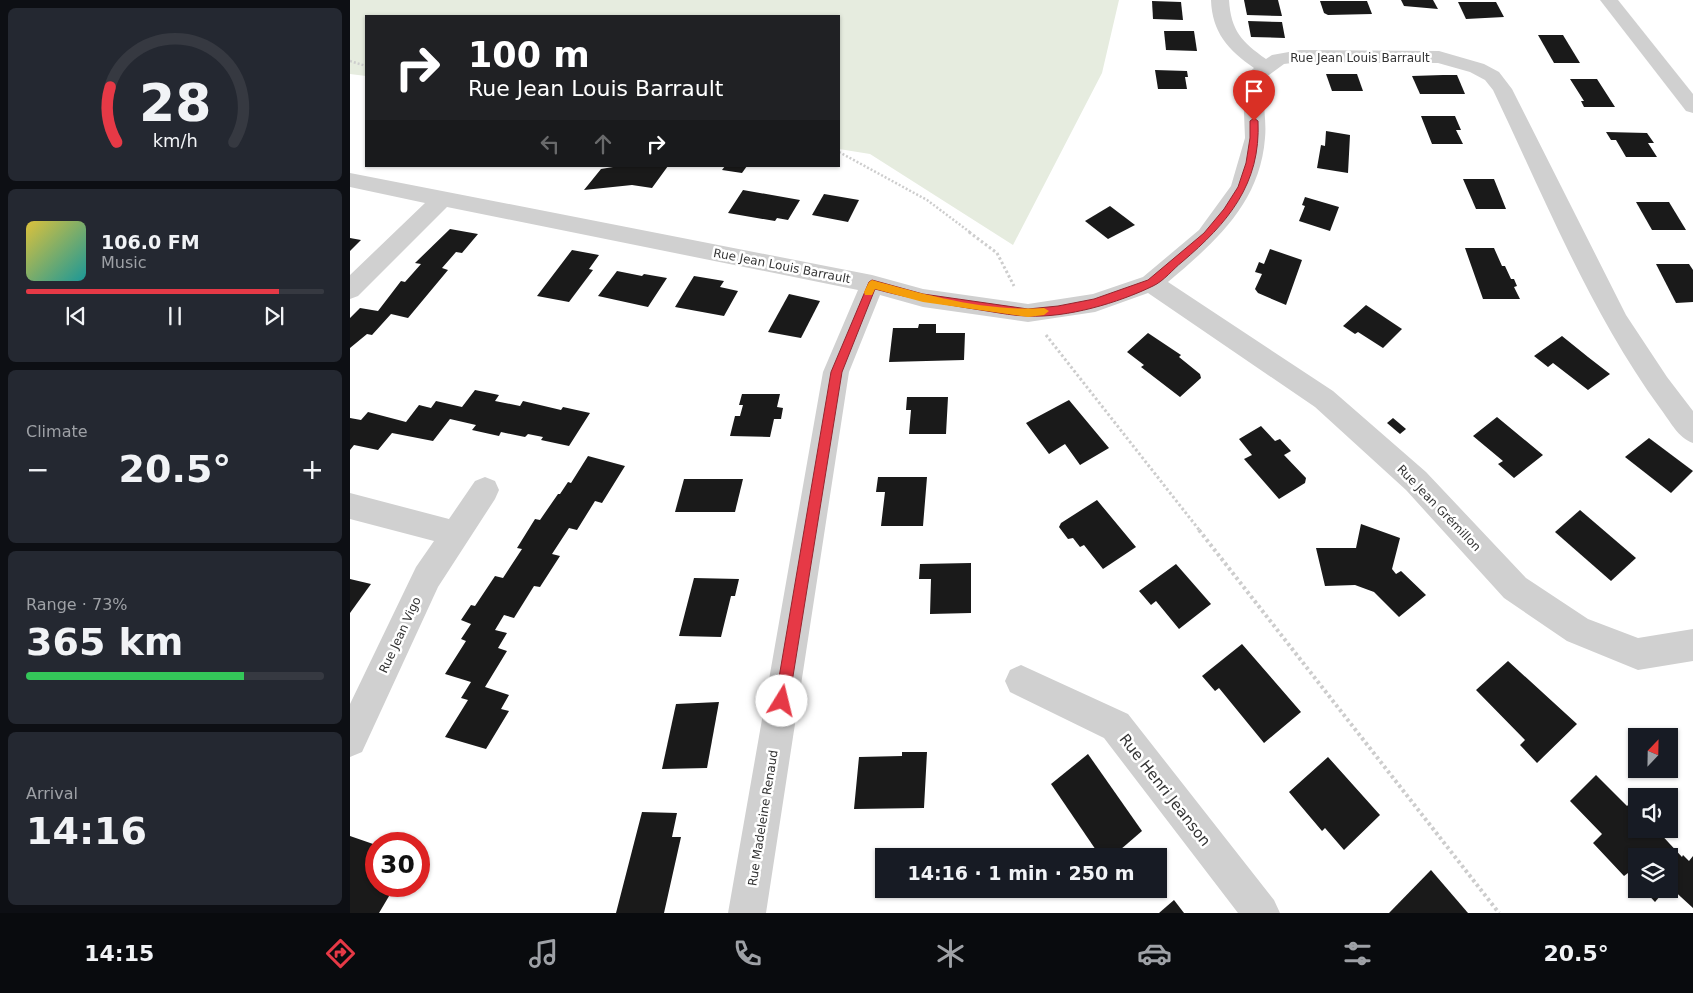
<!DOCTYPE html>
<html lang="en">
<head>
<meta charset="utf-8">
<style>
	:root { --surface:#171b24; --page:#242831; --text:#f1f3f6; --muted:#9ea1a6; --line:#363941; --accent:#e63946 }
	body { margin:0; font-family:"DejaVu Sans",sans-serif; background:var(--page); color:var(--text); height:100vh; display:flex; flex-direction:column; font-size:19px; white-space:nowrap }
	* { box-sizing:border-box; margin:0 }
	p { font-size:16px; color:var(--muted) }
	.icon { flex:none; width:28px; height:28px; fill:none; stroke:currentColor; stroke-width:2; stroke-linecap:round; stroke-linejoin:round }
	.map { position:relative; flex:1; overflow:hidden }
	.sheet { display:flex; flex-direction:column; gap:8px; padding:8px; background:#0d0f14; width:350px }
	.sheet>* { flex:none }
	.hud { position:absolute; left:15px; top:15px; width:475px; height:152px; border-radius:0px; box-shadow:0 1px 4px #0004; background:#202124; color:#fff; overflow:hidden }
	.needle { width:32px; rotate:22deg }
	.buttons { position:absolute; left:1278px; top:728px; display:grid; gap:10px }
	.buttons a { display:grid; place-items:center; width:50px; height:50px; border-radius:0px; background:var(--surface); box-shadow:0 1px 4px #0004; font-size:25px }
	.speed { position:absolute; left:15px; top:832px; display:flex; gap:10px; font-size:25px; font-weight:700; text-align:center }
	.speed>* { display:grid; place-content:center; width:65px; height:65px; border-radius:50%; background:var(--surface); box-shadow:0 1px 4px #0004; line-height:1 }
	.speed .limit { border:8px solid #d22; background:#fff; color:#111 }
	.pin { position:absolute; display:grid; place-items:center; width:42px; height:42px; color:#fff; margin:-51px -21px; border-radius:50% 50% 50% 0; rotate:-45deg; box-shadow:0 0 5px #0007 }
	.pin .icon { rotate:45deg }
	.me { position:absolute; width:55px; margin:-28px; rotate:9deg; stroke-linejoin:round; filter:drop-shadow(0 0 4px #0008) }
	.turn { display:flex; align-items:center; gap:18px; height:105px; padding:0 20px; font-size:22px }
	.turn .icon { width:65px; height:65px; stroke-width:2.5 }
	.turn b { display:block; font-size:35px; line-height:42px }
	.lanes { display:flex; align-items:center; height:48px; padding:0 20px; background:#0003; justify-content:center; gap:25px; direction:ltr }
	.lanes .off { opacity:.35 }
	.big { font-size:38px; font-weight:600; line-height:1.1 }
	.sheet .card { flex:1; display:flex; flex-direction:column; justify-content:center; gap:8px; min-width:0; padding:0 18px; border-radius:8px; background:var(--page) }
	.sheet .dial { align-items:center; gap:0 }
	.dial svg { height:130px; overflow:visible; fill:none; stroke:var(--line); stroke-width:7; stroke-linecap:round; text-anchor:middle }
	.dial text { fill:var(--text); stroke:none }
	.song { display:flex; align-items:center; gap:15px }
	.cover { width:60px; height:60px; border-radius:8px; background:linear-gradient(135deg,hsl(50 70% 55%),hsl(180 70% 35%)) }
	.played { height:5px; border-radius:2px; background:linear-gradient(90deg,var(--accent) 85%,var(--line) 85%) }
	.keys { display:flex; justify-content:space-around; direction:ltr }
	.heat { display:flex; justify-content:space-between; align-items:center; font-size:28px; direction:ltr }
	.charge { height:8px; border-radius:4px; background:linear-gradient(90deg,#34c759 73%,var(--line) 0) }
	.trip { position:absolute; left:525px; top:848px; width:292px; height:50px; border-radius:0px; background:var(--surface); box-shadow:0 1px 4px #0004; font-weight:600; line-height:50px; text-align:center }
	.menu { display:flex; height:80px; justify-content:space-around; align-items:center; background:#090b0e; color:var(--muted) }
	.menu .icon { width:35px; height:35px }
	.menu .active { color:var(--accent) }
	.menu b { font-size:22px; color:var(--text) }
	main { display:flex; flex:1; min-height:0 }
	.map>svg:first-child { display:block }
	.green { fill:#e6ecdf }
	.building { fill:#1a1a1a }
	.lines { fill:none; stroke-linecap:round; stroke-linejoin:round }
	.path-far2 { stroke:#cdcdcd; stroke-width:2.5; stroke-dasharray:2 2; stroke-linecap:butt }
	.path-far1 { stroke:#cdcdcd; stroke-width:3; stroke-dasharray:2.5 2.5; stroke-linecap:butt }
	.path { stroke:#cdcdcd; stroke-width:4; stroke-dasharray:3 3; stroke-linecap:butt }
	.street { fill:#d0d0d0; fill-rule:evenodd }
	.route { fill:#e63946; stroke:#96252e }
	.slow { fill:#f59e0b }
	.labels { text-anchor:middle; stroke-width:5; stroke-linejoin:round; paint-order:stroke }
	.street-label { font-size:12px; fill:#333; stroke:#fff }
	.near-street-label { font-size:15px; fill:#333; stroke:#fff }
</style>
</head>
<body>
<main>
<section class="sheet">
<div class="card dial"><svg viewBox="0 0 100 80">
<path d="M14 69A42 42 0 1 1 86 69"/>
<path d="M14 69A42 42 0 0 1 10 35" stroke="#e63946"/>
<text x="50" y="56" font-size="32" font-weight="700">28</text>
<text x="50" y="72" font-size="11">km/h</text>
</svg></div>
<div class="card">
<div class="song"><i class="cover"></i><div><b>106.0 FM</b><p>Music</p></div></div>
<div class="played"></div>
<div class="keys"><svg class="icon" aria-label="previous" viewBox="0 0 24 24"><path d="M18 5L8 12l10 7zM5 5v14"/></svg><svg class="icon" aria-label="pause" viewBox="0 0 24 24"><path d="M8 5v14M16 5v14"/></svg><svg class="icon" aria-label="next" viewBox="0 0 24 24"><path d="M6 5l10 7-10 7zM19 5v14"/></svg></div>
</div>
<div class="card"><p>Climate</p>
<div class="heat"><a>−</a><b class="big">20.5°</b><a>+</a></div>
</div>
<div class="card"><p>Range · 73%</p><b class="big">365 km</b><div class="charge"></div></div>
<div class="card"><p>Arrival</p><b class="big">14:16</b></div>
</section>
<div class="map">
<svg width="1343" height="913" viewBox="0 0 1343 913">
	<rect width="100%" height="100%" fill="#fff"/>
	<polygon class="green" points="0,0 769,0 752,73 663,245 520,154 489,149 489,16 16,16 16,76 0,74"/>
	<g class="building">
		<polygon points="894,0 928,0 932,16 897,15"/>
		<polygon points="1051,0 1083,0 1088,9 1054,6"/>
		<polygon points="802,1 831,2 833,20 803,19"/>
		<polygon points="970,1 1017,1 1022,14 978,15 974,13"/>
		<polygon points="1108,2 1146,2 1154,17 1116,19"/>
		<polygon points="898,21 932,22 935,38 901,37"/>
		<polygon points="814,31 844,31 847,51 816,50"/>
		<polygon points="1188,35 1213,35 1230,63 1204,63"/>
		<polygon points="805,70 837,71 838,77 835,77 837,89 808,89"/>
		<polygon points="976,74 1007,74 1013,91 982,91"/>
		<polygon points="1093,75 1107,75 1115,94 1070,94 1062,76"/>
		<polygon points="1220,79 1247,79 1265,107 1234,107 1231,101 1234,101"/>
		<polygon points="1071,116 1105,116 1111,130 1106,130 1113,144 1082,144"/>
		<polygon points="976,131 1000,135 998,173 967,168 971,145 975,146"/>
		<polygon points="1256,132 1297,133 1304,143 1298,143 1307,157 1276,157 1266,140 1261,140"/>
		<polygon points="269,166 318,166 302,188 282,185 234,190 251,169"/>
		<polygon points="375,166 397,166 392,173 372,170"/>
		<polygon points="1113,179 1144,179 1156,209 1126,209"/>
		<polygon points="393,190 450,200 438,220 427,218 425,221 378,213"/>
		<polygon points="474,194 509,200 498,222 462,215"/>
		<polygon points="955,197 989,207 980,231 949,221 955,206 952,205"/>
		<polygon points="1286,202 1319,202 1336,230 1302,230"/>
		<polygon points="760,206 785,225 758,239 735,221"/>
		<polygon points="100,229 128,234 112,253 106,252 92,268 98,270 58,318 41,314 22,335 17,334 0,348 0,318 10,308 28,311 51,281 55,282 71,264 65,263"/>
		<polygon points="0,238 11,240 0,251"/>
		<polygon points="1115,248 1144,248 1152,266 1155,266 1161,279 1164,279 1167,286 1164,287 1170,299 1133,299"/>
		<polygon points="920,249 952,260 936,305 908,293 905,289 912,274 905,272 909,262 914,264"/>
		<polygon points="222,250 249,255 239,269 243,270 219,302 187,296"/>
		<polygon points="1306,264 1339,264 1343,270 1343,302 1326,303"/>
		<polygon points="267,271 292,276 294,274 317,278 298,307 248,296"/>
		<polygon points="344,276 374,281 370,287 388,291 374,316 325,307"/>
		<polygon points="439,294 470,301 451,338 418,332"/>
		<polygon points="1016,305 1052,329 1033,348 1008,332 1005,334 993,326"/>
		<polygon points="569,324 586,324 586,333 615,333 614,360 539,362 543,328 568,328"/>
		<polygon points="798,333 831,355 829,357 850,374 851,378 830,397 791,367 794,365 777,352"/>
		<polygon points="1212,336 1238,357 1260,374 1238,390 1203,363 1198,367 1184,356"/>
		<polygon points="125,390 149,395 145,401 170,406 173,401 211,410 213,407 240,413 219,446 191,440 193,437 178,434 175,437 151,432 149,436 122,430 126,425 100,419 83,441 42,433 28,450 4,445 0,450 0,418 11,420 18,412 56,422 69,405 81,408 86,401 112,407"/>
		<polygon points="392,394 430,394 427,407 433,408 431,419 424,419 420,437 380,436 385,416 390,416 393,405 389,405"/>
		<polygon points="557,397 598,397 596,434 559,434 561,410 556,410"/>
		<polygon points="719,400 759,448 730,465 715,444 699,454 676,423"/>
		<polygon points="1147,417 1193,455 1164,478 1148,464 1153,461 1123,436"/>
		<polygon points="1043,418 1056,429 1050,434 1037,423"/>
		<polygon points="911,426 925,441 930,439 941,451 934,455 956,478 955,483 929,499 894,459 902,455 889,439"/>
		<polygon points="1299,438 1343,471 1321,493 1275,457"/>
		<polygon points="238,456 275,466 252,503 245,501 227,530 219,528 202,554 210,556 190,587 184,586 164,618 154,615 145,630 157,633 148,648 157,651 135,687 159,695 151,709 159,711 136,749 95,737 118,700 111,698 121,682 95,674 116,641 111,639 121,624 111,620 121,605 125,606 145,576 153,578 172,549 167,548 185,519 190,520 208,494 210,494 218,482 221,483"/>
		<polygon points="528,477 577,477 573,526 531,526 535,492 526,492"/>
		<polygon points="334,479 393,479 385,512 325,512"/>
		<polygon points="747,500 786,547 753,569 734,545 730,547 723,538 718,539 709,527 711,523"/>
		<polygon points="1230,510 1286,558 1261,581 1205,532"/>
		<polygon points="1011,524 1050,538 1042,569 1046,574 1051,571 1076,595 1049,617 1024,592 1005,585 975,586 966,548 1006,548"/>
		<polygon points="621,563 621,613 580,614 581,579 569,579 570,564"/>
		<polygon points="826,564 861,604 829,629 806,601 801,605 789,591"/>
		<polygon points="344,578 389,579 385,596 381,596 371,637 329,636"/>
		<polygon points="0,579 21,584 0,613"/>
		<polygon points="892,644 951,712 914,743 869,688 865,691 852,676"/>
		<polygon points="1158,661 1227,724 1187,763 1170,745 1175,740 1126,690"/>
		<polygon points="369,702 357,768 312,769 326,704"/>
		<polygon points="552,752 577,752 574,808 504,809 509,757 552,756"/>
		<polygon points="738,754 792,831 763,856 750,856 701,784"/>
		<polygon points="978,757 1030,815 994,850 975,828 972,831 939,792"/>
		<polygon points="1246,775 1277,806 1280,803 1286,809 1286,829 1306,829 1332,857 1333,855 1339,861 1343,856 1343,908 1319,886 1319,856 1286,856 1286,882 1278,873 1274,876 1243,843 1252,834 1220,801"/>
		<polygon points="292,812 327,813 322,837 331,837 314,913 266,913"/>
		<polygon points="0,836 26,845 26,886 45,886 29,913 0,913"/>
		<polygon points="1081,870 1118,913 1039,913"/>
		<polygon points="1293,889 1316,889 1305,902"/>
		<polygon points="824,900 834,913 809,913"/>
	</g>
	<g class="lines">
		<g class="path-far2">
			<polyline points="0,61 16,66"/>
			<polyline points="489,152 577,200 621,233"/>
		</g>
		<g class="path-far1">
			<polyline points="619,232 647,253 664,286"/>
			<polyline points="696,335 850,531"/>
		</g>
		<polyline class="path" points="849,530 1149,913"/>
		<g class="street">
			<path d="M 861,0 L 879,0 C 881,31 892,42 916,59 L 922,55 L 950,50 L 1089,51 L 1134,64 L 1149,72 L 1162,89 L 1276,315 L 1317,377 L 1343,411 L 1343,443 C 1328,438 1320,421 1310,408 C 1240,312 1194,197 1143,90 L 1135,80 L 1120,72 L 1088,63 L 950,62 L 934,64 L 915,78 C 911,98 917,118 915,138 C 910,204 864,243 818,282 L 983,391 L 1076,472 L 1176,578 L 1238,619 L 1288,638 L 1343,629 L 1343,661 L 1288,670 L 1217,641 L 1154,598 L 1056,490 L 965,407 L 798,293 L 745,312 L 678,322 L 573,307 L 530,295 L 499,372 L 416,913 L 378,913 L 473,372 L 508,290 L 97,207 L 8,296 L 0,299 L 0,275 L 75,203 L 0,187 L 0,173 L 522,275 L 573,289 L 678,304 L 743,294 L 793,277 L 849,230 L 881,186 L 895,138 L 893,88 L 896,75 L 904,68 C 878,50 862,32 861,0 Z"/>
			<polygon points="1250,0 1268,0 1343,94 1343,113 1336,111"/>
			<polygon points="135,477 145,481 149,490 145,499 88,587 12,752 0,757 0,704 66,567 84,541 0,519 0,493 99,519 125,481"/>
			<polygon points="671,665 778,714 924,900 930,913 888,913 754,738 660,692 655,681 660,670"/>
		</g>
	</g>
	<path class="route" d="M 904,118 L 908,121 C 911,184 878,223 832,262 C 823,269 814,281 803,286 C 768,303 717,318 678,316 C 665,316 650,313 637,311 C 599,305 562,299 525,289 L 492,372 L 439,701 L 437,705 L 432,707 L 427,705 L 425,701 L 481,372 L 519,282 L 522,280 L 573,294 L 678,309 L 708,306 L 744,299 L 798,280 L 854,233 L 874,209 L 888,187 L 896,163 L 900,138 L 900,121 Z"/>
	<path class="slow" d="M 522,280 C 576,295 637,312 694,308 L 699,311 L 694,315 L 678,317 L 573,302 L 525,289 L 522,295 L 515,295 L 514,292 L 519,282 Z"/>
	<g class="labels">
		<g class="street-label">
			<text x="1010" y="62">Rue Jean Louis Barrault</text>
			<text transform="translate(432 266) rotate(11)" y="4">Rue Jean Louis Barrault</text>
			<text transform="translate(1089 508) rotate(46)" y="4">Rue Jean Grémillon</text>
			<text transform="translate(50 635) rotate(-65)" y="4">Rue Jean Vigo</text>
			<text transform="translate(413 818) rotate(-81)" y="4">Rue Madeleine Renaud</text>
		</g>
		<g class="near-street-label">
			<text transform="translate(815 790) rotate(52)" y="5">Rue Henri Jeanson</text>
		</g>
	</g>
</svg>
<div class="buttons">
<a><svg class="needle" viewBox="-14 -14 28 28"><path d="M0-13l5 13h-10z" fill="#e53935"/><path d="M0 13l5-13h-10z" fill="#9ea1a6"/></svg></a>
<a><svg class="icon" aria-label="sound" viewBox="0 0 24 24"><path d="M4 9h4l5-4v14l-5-4H4zM17 9q2 3 0 6"/></svg></a>
<a><svg class="icon" aria-label="layers" viewBox="0 0 24 24"><path d="M12 4l9 5-9 5-9-5zM3 14l9 5 9-5"/></svg></a>
</div>
<div class="speed"><div class="limit">30</div></div>
<div class="pin" style="left:904px;top:121px;background:#d93025"><svg class="icon" aria-label="arrive" viewBox="0 0 24 24"><path d="M6 21V4h12l-3 4 3 4H6"/></svg></div>
<svg class="me" style="left:432px;top:701px" viewBox="-20 -20 40 40"><circle r="19" fill="#fff"/><path d="M0-13L10 11 0 6-10 11z" fill="#e63946"/></svg>
<div class="trip">14:16 · 1 min · 250 m</div>
<div class="hud">
<div class="turn"><svg class="icon" aria-label="right" viewBox="0 0 24 24"><path d="M7 20v-9h11M14 6l5 5-5 5"/></svg><div><b>100 m</b>Rue Jean Louis Barrault</div></div>
<div class="lanes"><svg class="icon off" aria-label="left" viewBox="0 0 24 24"><path d="M17 20v-9H6M10 6l-5 5 5 5"/></svg><svg class="icon off" aria-label="ahead" viewBox="0 0 24 24"><path d="M12 20V5M6 11l6-6 6 6"/></svg><svg class="icon" aria-label="right" viewBox="0 0 24 24"><path d="M7 20v-9h11M14 6l5 5-5 5"/></svg></div>
</div>
</div>
</main>
<nav class="menu">
<b>14:15</b>
<svg class="icon active" aria-label="directions" viewBox="0 0 24 24"><path d="M12 3l9 9-9 9-9-9zM9 14v-3h6M13 9l2 2-2 2"/></svg>
<svg class="icon" aria-label="music" viewBox="0 0 24 24"><path d="M9 18V5l10-2v13"/><circle cx="6" cy="18" r="3"/><circle cx="16" cy="16" r="3"/></svg>
<svg class="icon" aria-label="phone" viewBox="0 0 24 24"><path d="M5 4h4l2 5-3 2q2 4 5 5l2-3 5 2v4C11 20 4 13 5 4z"/></svg>
<svg class="icon" aria-label="climate" viewBox="0 0 24 24"><path d="M12 3v18M4 7l16 10M4 17L20 7"/></svg>
<svg class="icon" aria-label="car" viewBox="0 0 24 24"><path d="M5 17H2v-5l4-1 3-4h7l3 4 3 1v5h-3M9 17h6M6 11h13"/><circle cx="7" cy="17" r="2"/><circle cx="17" cy="17" r="2"/></svg>
<svg class="icon" aria-label="filters" viewBox="0 0 24 24"><path d="M4 7h16M4 17h16"/><circle cx="9" cy="7" r="2"/><circle cx="15" cy="17" r="2"/></svg>
<b>20.5°</b>
</nav>
</body>
</html>
